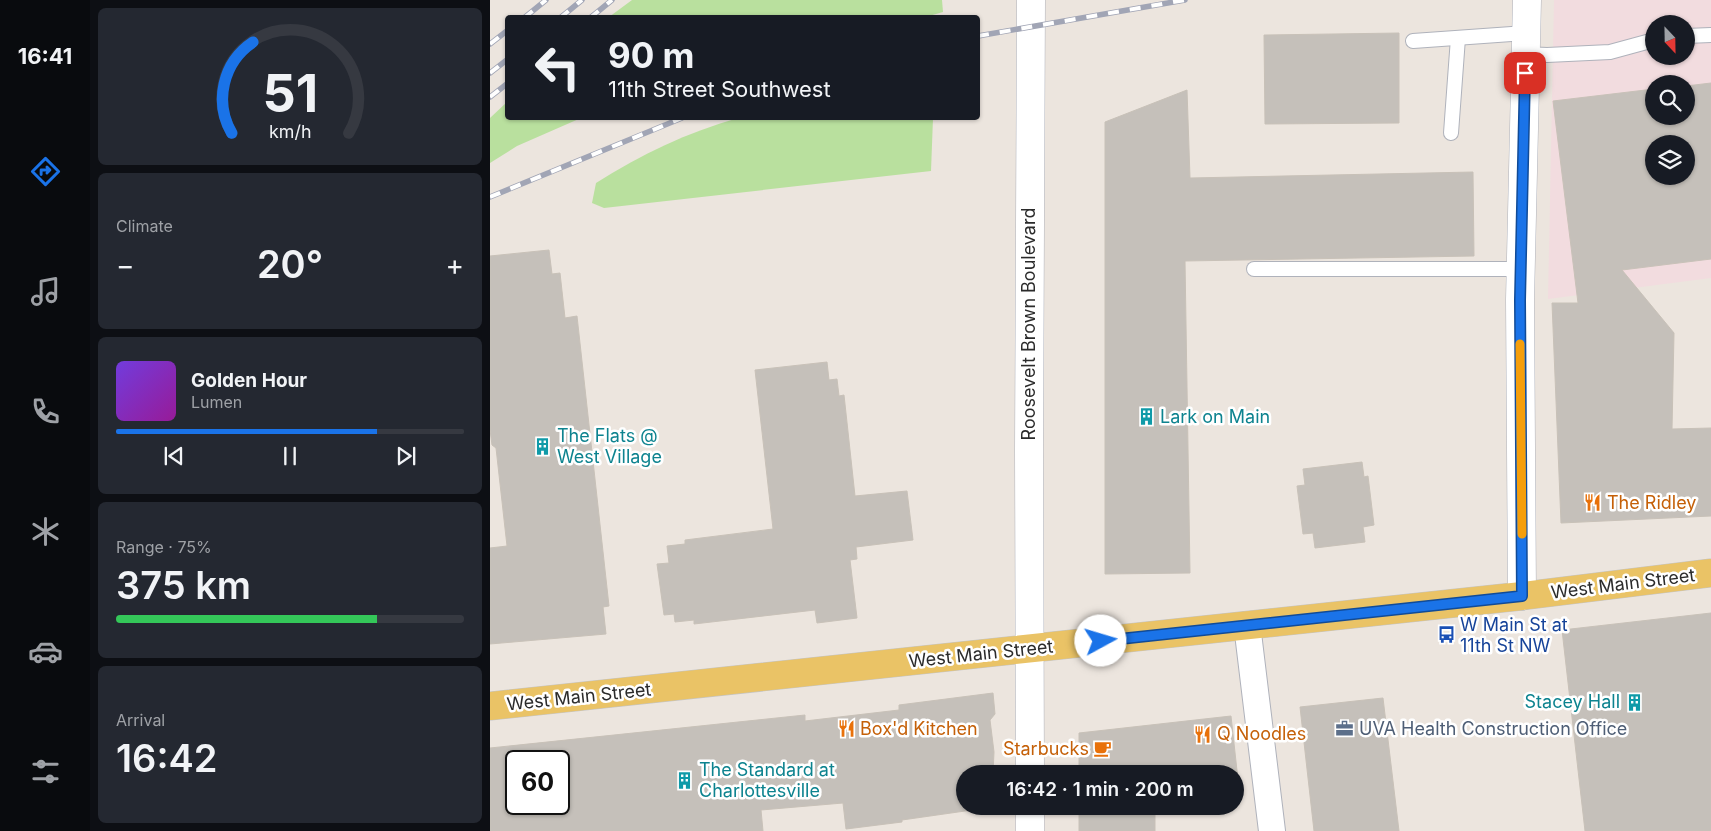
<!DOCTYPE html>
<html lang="en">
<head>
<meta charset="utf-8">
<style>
	:root { --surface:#171b24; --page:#242831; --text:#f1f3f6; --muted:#9ea1a6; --line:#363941; --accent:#1a73e8 }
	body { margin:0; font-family:Inter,sans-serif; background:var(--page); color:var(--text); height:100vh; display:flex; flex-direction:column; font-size:19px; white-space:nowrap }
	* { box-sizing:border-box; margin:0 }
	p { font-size:16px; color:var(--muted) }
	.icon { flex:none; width:28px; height:28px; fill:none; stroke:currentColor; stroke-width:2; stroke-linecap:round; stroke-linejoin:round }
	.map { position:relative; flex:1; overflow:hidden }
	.details { display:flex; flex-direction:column; gap:8px; padding:8px; background:#0d0f14; width:400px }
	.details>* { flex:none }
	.hud { position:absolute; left:15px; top:15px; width:475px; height:105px; border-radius:5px; box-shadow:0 1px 4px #0004; background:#171b24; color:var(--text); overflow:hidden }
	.needle { width:32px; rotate:158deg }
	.buttons { position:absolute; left:1155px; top:15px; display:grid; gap:10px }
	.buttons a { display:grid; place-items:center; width:50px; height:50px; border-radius:50%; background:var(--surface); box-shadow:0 1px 4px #0004; font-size:25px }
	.speed { position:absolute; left:15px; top:750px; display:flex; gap:10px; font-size:25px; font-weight:700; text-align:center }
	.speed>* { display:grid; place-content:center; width:65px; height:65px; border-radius:50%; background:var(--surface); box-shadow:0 1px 4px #0004; line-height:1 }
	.speed .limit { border:2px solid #111; border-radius:8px; background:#fff; color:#111 }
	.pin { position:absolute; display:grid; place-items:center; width:42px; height:42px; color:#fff; margin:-21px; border-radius:10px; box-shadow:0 2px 8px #0006 }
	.me { position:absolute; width:55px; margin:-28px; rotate:84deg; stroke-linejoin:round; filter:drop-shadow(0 0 4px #0008) }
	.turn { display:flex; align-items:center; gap:18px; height:105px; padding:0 20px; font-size:22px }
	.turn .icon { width:65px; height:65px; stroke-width:2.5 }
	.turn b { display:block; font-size:35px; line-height:42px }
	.big { font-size:38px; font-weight:600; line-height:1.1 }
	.details .card { flex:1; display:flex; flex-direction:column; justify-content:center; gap:8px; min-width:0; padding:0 18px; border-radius:8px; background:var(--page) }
	.details .dial { align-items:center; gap:0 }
	.dial svg { height:130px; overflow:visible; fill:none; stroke:var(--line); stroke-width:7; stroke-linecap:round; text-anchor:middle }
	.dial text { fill:var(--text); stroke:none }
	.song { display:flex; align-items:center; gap:15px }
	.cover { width:60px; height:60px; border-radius:8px; background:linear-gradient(135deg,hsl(260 70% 55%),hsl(300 70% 35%)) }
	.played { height:5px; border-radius:2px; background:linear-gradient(90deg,var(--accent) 75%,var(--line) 75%) }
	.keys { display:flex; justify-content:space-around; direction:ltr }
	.heat { display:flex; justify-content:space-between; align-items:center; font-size:28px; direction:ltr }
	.charge { height:8px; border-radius:4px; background:linear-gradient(90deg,#34c759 75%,var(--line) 0) }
	.trip { position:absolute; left:466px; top:765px; width:288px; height:50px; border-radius:25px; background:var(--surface); box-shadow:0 1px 4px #0004; font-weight:600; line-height:50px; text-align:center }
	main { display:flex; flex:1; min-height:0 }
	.dock { display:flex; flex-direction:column; width:90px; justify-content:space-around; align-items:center; background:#090b0e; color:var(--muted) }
	.dock .icon { width:35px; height:35px }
	.dock .active { color:var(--accent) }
	.dock b { font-size:22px; color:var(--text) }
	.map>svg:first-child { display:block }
	.medical { fill:#f2dcdf; fill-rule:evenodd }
	.green { fill:#b9e09e }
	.building { fill:#c5c0ba; stroke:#c8c1b8; fill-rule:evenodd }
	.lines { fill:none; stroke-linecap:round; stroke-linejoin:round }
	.service-casing { stroke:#afb2bb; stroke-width:16 }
	.minor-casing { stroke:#afb2bb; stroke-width:28 }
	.tertiary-casing { stroke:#afb2bb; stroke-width:29 }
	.secondary-casing { stroke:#afb2bb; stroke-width:29 }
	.primary-casing { stroke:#c4c4c4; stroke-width:29 }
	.service { stroke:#fff; stroke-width:14 }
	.minor { stroke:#fff; stroke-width:26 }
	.tertiary { stroke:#fff; stroke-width:28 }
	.secondary { stroke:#fff; stroke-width:28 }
	.primary { stroke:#eac366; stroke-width:28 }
	.rail-casing { stroke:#a1a5b5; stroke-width:5.5 }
	.rail { stroke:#fff; stroke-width:4; stroke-dasharray:11; stroke-linecap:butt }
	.route-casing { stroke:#114b97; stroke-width:12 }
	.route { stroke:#1a73e8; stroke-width:9 }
	.slow { stroke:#f59e0b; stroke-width:9 }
	.labels { text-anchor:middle; stroke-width:5; stroke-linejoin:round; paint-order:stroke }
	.street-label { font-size:18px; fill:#2b2b2b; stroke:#fff }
	.culture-label { font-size:18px; fill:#0d838f; stroke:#fff; text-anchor:start }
	.food-label { font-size:18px; fill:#c56008; stroke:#fff; text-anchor:start }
	.transit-label { font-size:18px; fill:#164399; stroke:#fff; text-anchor:start }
	.service-label { font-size:18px; fill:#4e5e75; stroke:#fff; text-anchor:start }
</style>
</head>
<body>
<main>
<nav class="dock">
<b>16:41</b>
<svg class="icon active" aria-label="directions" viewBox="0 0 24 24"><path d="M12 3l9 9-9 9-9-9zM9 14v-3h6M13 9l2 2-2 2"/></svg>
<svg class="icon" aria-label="music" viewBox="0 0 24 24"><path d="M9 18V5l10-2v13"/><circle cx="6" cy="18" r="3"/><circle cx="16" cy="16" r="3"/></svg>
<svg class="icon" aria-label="phone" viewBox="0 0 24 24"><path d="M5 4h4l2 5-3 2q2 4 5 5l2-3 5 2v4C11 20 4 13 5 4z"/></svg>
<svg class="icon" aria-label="climate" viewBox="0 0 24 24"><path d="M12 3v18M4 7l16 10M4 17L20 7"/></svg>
<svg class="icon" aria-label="car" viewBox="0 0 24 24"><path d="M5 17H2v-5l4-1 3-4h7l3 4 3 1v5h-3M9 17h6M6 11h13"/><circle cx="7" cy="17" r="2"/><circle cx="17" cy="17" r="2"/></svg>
<svg class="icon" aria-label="filters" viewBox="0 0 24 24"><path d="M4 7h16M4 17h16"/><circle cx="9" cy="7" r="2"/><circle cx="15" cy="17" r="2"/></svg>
</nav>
<section class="details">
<div class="card dial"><svg viewBox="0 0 100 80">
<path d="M14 69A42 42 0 1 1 86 69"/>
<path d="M14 69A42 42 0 0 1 27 13" stroke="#1a73e8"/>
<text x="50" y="56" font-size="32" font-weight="700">51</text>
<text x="50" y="72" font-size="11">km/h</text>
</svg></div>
<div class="card"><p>Climate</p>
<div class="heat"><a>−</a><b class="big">20°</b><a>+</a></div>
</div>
<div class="card">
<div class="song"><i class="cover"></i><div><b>Golden Hour</b><p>Lumen</p></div></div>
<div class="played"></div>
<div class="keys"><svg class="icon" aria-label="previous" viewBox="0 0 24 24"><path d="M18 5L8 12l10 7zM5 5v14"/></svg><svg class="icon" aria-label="pause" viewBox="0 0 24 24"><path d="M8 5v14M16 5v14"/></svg><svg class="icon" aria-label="next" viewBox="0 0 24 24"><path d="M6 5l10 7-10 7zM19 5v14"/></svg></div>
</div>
<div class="card"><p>Range · 75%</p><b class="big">375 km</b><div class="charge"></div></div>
<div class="card"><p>Arrival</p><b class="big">16:42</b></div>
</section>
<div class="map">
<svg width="1221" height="831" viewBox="0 0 1221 831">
	<rect width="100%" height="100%" fill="#ece5de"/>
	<path class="medical" d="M 1064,0 L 1221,0 L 1221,278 L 1058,299 ZM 1164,24 L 1196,24 L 1196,56 L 1164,56 ZM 1164,84 L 1196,84 L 1196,116 L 1164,116 ZM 1164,144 L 1196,144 L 1196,176 L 1164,176 Z"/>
	<g class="green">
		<polygon points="142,0 452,0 453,12 432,18 119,17"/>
		<polygon points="17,102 18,118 91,118 27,146 0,163 0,118"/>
		<path d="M 248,118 L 443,118 L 441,171 L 114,208 L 102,203 L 106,183 C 150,155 198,132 248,118 Z"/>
	</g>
	<g class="building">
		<polygon points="909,33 909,123 775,124 774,35"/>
		<path d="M 1221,83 L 1221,259 L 1132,270 L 1184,333 L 1182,429 L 1221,428 L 1221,516 L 1071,523 L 1062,303 L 1088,303 L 1063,101 L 1164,89 L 1164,116 L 1196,116 L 1196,86 ZM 1164,144 L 1196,144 L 1196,176 L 1164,176 Z"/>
		<polygon points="697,90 700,178 983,172 984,256 695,261 700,573 615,574 615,122"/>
		<polygon points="59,250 62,274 70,273 75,318 87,316 119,606 113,607 116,634 0,644 0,548 17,546 6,448 2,445 0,430 0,256"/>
		<polygon points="337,362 339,380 347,379 349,396 354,395 365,496 417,491 423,540 366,547 367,559 360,560 367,618 327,623 325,610 204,624 204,620 185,622 184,614 174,615 167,564 179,563 177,546 195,544 195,540 283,529 265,370"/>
		<polygon points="872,462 874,477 878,476 884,525 873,527 875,542 825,548 823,533 813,534 807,486 815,485 813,469"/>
		<polygon points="1221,613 1221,831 1095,831 1072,630"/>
		<path d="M 503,693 L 505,714 L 500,720 L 504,752 L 503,774 L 475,774 L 475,806 L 503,807 L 412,820 L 412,822 L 356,829 L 353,803 L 271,810 L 273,831 L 0,831 L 0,748 L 315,715 L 315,721 L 409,710 L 409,705 ZM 26,761 L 69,761 L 69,804 L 26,804 Z"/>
		<polygon points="893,698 909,831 824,831 810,707"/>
		<polygon points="741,716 750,798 745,799 745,774 589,774 589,733"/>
		<polygon points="589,806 703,806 665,813 665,831 589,831"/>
	</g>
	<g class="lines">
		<defs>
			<g id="service">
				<polyline points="1196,36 1221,35"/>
				<polyline points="923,41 1036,33"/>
				<polyline points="1035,54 1057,55 1120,52 1164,40"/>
				<polyline points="961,133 968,38"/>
				<polyline points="764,269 1031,269"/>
			</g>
			<polyline id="minor" points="757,625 782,831"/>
			<polyline id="tertiary" points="1032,596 1030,300 1037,0"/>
			<g id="secondary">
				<polyline points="540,774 539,450 541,0"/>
				<polyline points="540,831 540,806"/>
			</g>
			<polyline id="primary" points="0,706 1032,596 1221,573"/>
		</defs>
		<use href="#service" class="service-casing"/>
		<use href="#minor" class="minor-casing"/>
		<use href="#tertiary" class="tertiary-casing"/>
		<use href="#secondary" class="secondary-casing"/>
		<use href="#primary" class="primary-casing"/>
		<use href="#service" class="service"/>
		<use href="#minor" class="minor"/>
		<use href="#tertiary" class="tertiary"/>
		<use href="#secondary" class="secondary"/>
		<use href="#primary" class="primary"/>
		<defs>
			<g id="rail">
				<polyline points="34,18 56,0"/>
				<polyline points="70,18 92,0"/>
				<polyline points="100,18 122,0"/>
				<polyline points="488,36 695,0"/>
				<polyline points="0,44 18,30"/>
				<polyline points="0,73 18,59"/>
				<polyline points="0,97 18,83"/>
				<polyline points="0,197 192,118"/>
			</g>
		</defs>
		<use href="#rail" class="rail-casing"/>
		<use href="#rail" class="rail"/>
	</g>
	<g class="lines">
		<defs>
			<polyline id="route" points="611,641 1032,596 1030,300 1035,73"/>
		</defs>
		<use href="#route" class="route-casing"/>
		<use href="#route" class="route"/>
		<polyline class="slow" points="1030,344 1032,534"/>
	</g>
	<defs>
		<symbol id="building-bare" viewBox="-9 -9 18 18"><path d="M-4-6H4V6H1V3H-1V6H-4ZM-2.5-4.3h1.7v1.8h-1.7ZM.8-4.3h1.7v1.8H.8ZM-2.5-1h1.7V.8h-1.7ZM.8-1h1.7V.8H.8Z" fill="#0f9aa8" stroke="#fff" stroke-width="2.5" paint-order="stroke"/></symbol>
		<symbol id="restaurant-bare" viewBox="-9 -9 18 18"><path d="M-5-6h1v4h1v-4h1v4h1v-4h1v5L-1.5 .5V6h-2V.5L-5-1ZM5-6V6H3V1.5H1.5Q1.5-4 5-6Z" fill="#e8710a" stroke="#fff" stroke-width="2.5" paint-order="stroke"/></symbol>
		<symbol id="bus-bare" viewBox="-9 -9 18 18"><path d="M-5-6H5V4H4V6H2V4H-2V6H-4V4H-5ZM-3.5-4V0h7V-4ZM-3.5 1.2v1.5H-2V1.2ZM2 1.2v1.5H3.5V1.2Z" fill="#1a4fb4" stroke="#fff" stroke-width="2.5" paint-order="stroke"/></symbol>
		<symbol id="office-bare" viewBox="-9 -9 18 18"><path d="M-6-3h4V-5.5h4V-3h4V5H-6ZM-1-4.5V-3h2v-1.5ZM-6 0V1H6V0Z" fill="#5c6f8a" stroke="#fff" stroke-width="2.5" paint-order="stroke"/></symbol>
		<symbol id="cafe-bare" viewBox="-9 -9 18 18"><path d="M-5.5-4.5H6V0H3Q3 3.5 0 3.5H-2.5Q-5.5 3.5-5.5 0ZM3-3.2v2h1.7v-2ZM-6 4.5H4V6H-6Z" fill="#e8710a" stroke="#fff" stroke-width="2.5" paint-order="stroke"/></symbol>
	</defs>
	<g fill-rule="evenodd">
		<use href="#building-bare" x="644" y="404" width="25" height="25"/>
		<use href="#building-bare" x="40" y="434" width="25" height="25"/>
		<use href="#restaurant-bare" x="1090" y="490" width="25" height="25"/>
		<use href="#bus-bare" x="944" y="622" width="25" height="25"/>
		<use href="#building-bare" x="1132" y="690" width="25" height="25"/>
		<use href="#restaurant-bare" x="344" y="716" width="25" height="25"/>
		<use href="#office-bare" x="842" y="716" width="25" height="25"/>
		<use href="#restaurant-bare" x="700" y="722" width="25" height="25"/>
		<use href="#cafe-bare" x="600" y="736" width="25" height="25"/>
		<use href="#building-bare" x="182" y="768" width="25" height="25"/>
	</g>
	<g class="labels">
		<g class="street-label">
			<text transform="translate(539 324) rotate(-90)" y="6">Roosevelt Brown Boulevard</text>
			<text transform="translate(1133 584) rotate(-7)" y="6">West Main Street</text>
			<text transform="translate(491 654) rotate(-6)" y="6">West Main Street</text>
			<text transform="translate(89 697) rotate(-6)" y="6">West Main Street</text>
		</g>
		<g class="culture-label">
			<text x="670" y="423">Lark on Main</text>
			<text x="67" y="442">The Flats @<tspan x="67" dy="21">West Village</tspan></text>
			<text x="1130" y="708" text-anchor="end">Stacey Hall</text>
			<text x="209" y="776">The Standard at<tspan x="209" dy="21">Charlottesville</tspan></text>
		</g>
		<g class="food-label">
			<text x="1117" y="509">The Ridley</text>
			<text x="370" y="735">Box'd Kitchen</text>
			<text x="727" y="740">Q Noodles</text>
			<text x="599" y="755" text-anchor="end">Starbucks</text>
		</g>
		<g class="transit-label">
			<text x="970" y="631">W Main St at<tspan x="970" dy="21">11th St NW</tspan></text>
		</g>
		<g class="service-label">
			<text x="869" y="735">UVA Health Construction Office</text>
		</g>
	</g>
</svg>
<div class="buttons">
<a><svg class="needle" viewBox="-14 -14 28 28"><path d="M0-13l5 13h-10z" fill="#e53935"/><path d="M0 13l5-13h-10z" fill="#9ea1a6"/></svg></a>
<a><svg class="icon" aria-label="search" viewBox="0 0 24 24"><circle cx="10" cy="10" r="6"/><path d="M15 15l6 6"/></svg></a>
<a><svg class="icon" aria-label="layers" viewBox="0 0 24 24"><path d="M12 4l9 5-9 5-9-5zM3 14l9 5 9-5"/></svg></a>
</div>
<div class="speed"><div class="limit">60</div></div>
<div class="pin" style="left:1035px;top:73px;background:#d93025"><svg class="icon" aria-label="arrive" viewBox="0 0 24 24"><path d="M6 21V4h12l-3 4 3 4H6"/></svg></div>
<svg class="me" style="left:611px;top:641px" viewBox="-20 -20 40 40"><circle r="19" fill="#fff"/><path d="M0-13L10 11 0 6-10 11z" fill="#1a73e8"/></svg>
<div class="trip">16:42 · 1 min · 200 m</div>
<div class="hud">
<div class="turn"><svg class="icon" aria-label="left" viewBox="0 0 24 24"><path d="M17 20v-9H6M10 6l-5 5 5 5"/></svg><div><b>90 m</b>11th Street Southwest</div></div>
</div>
</div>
</main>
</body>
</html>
